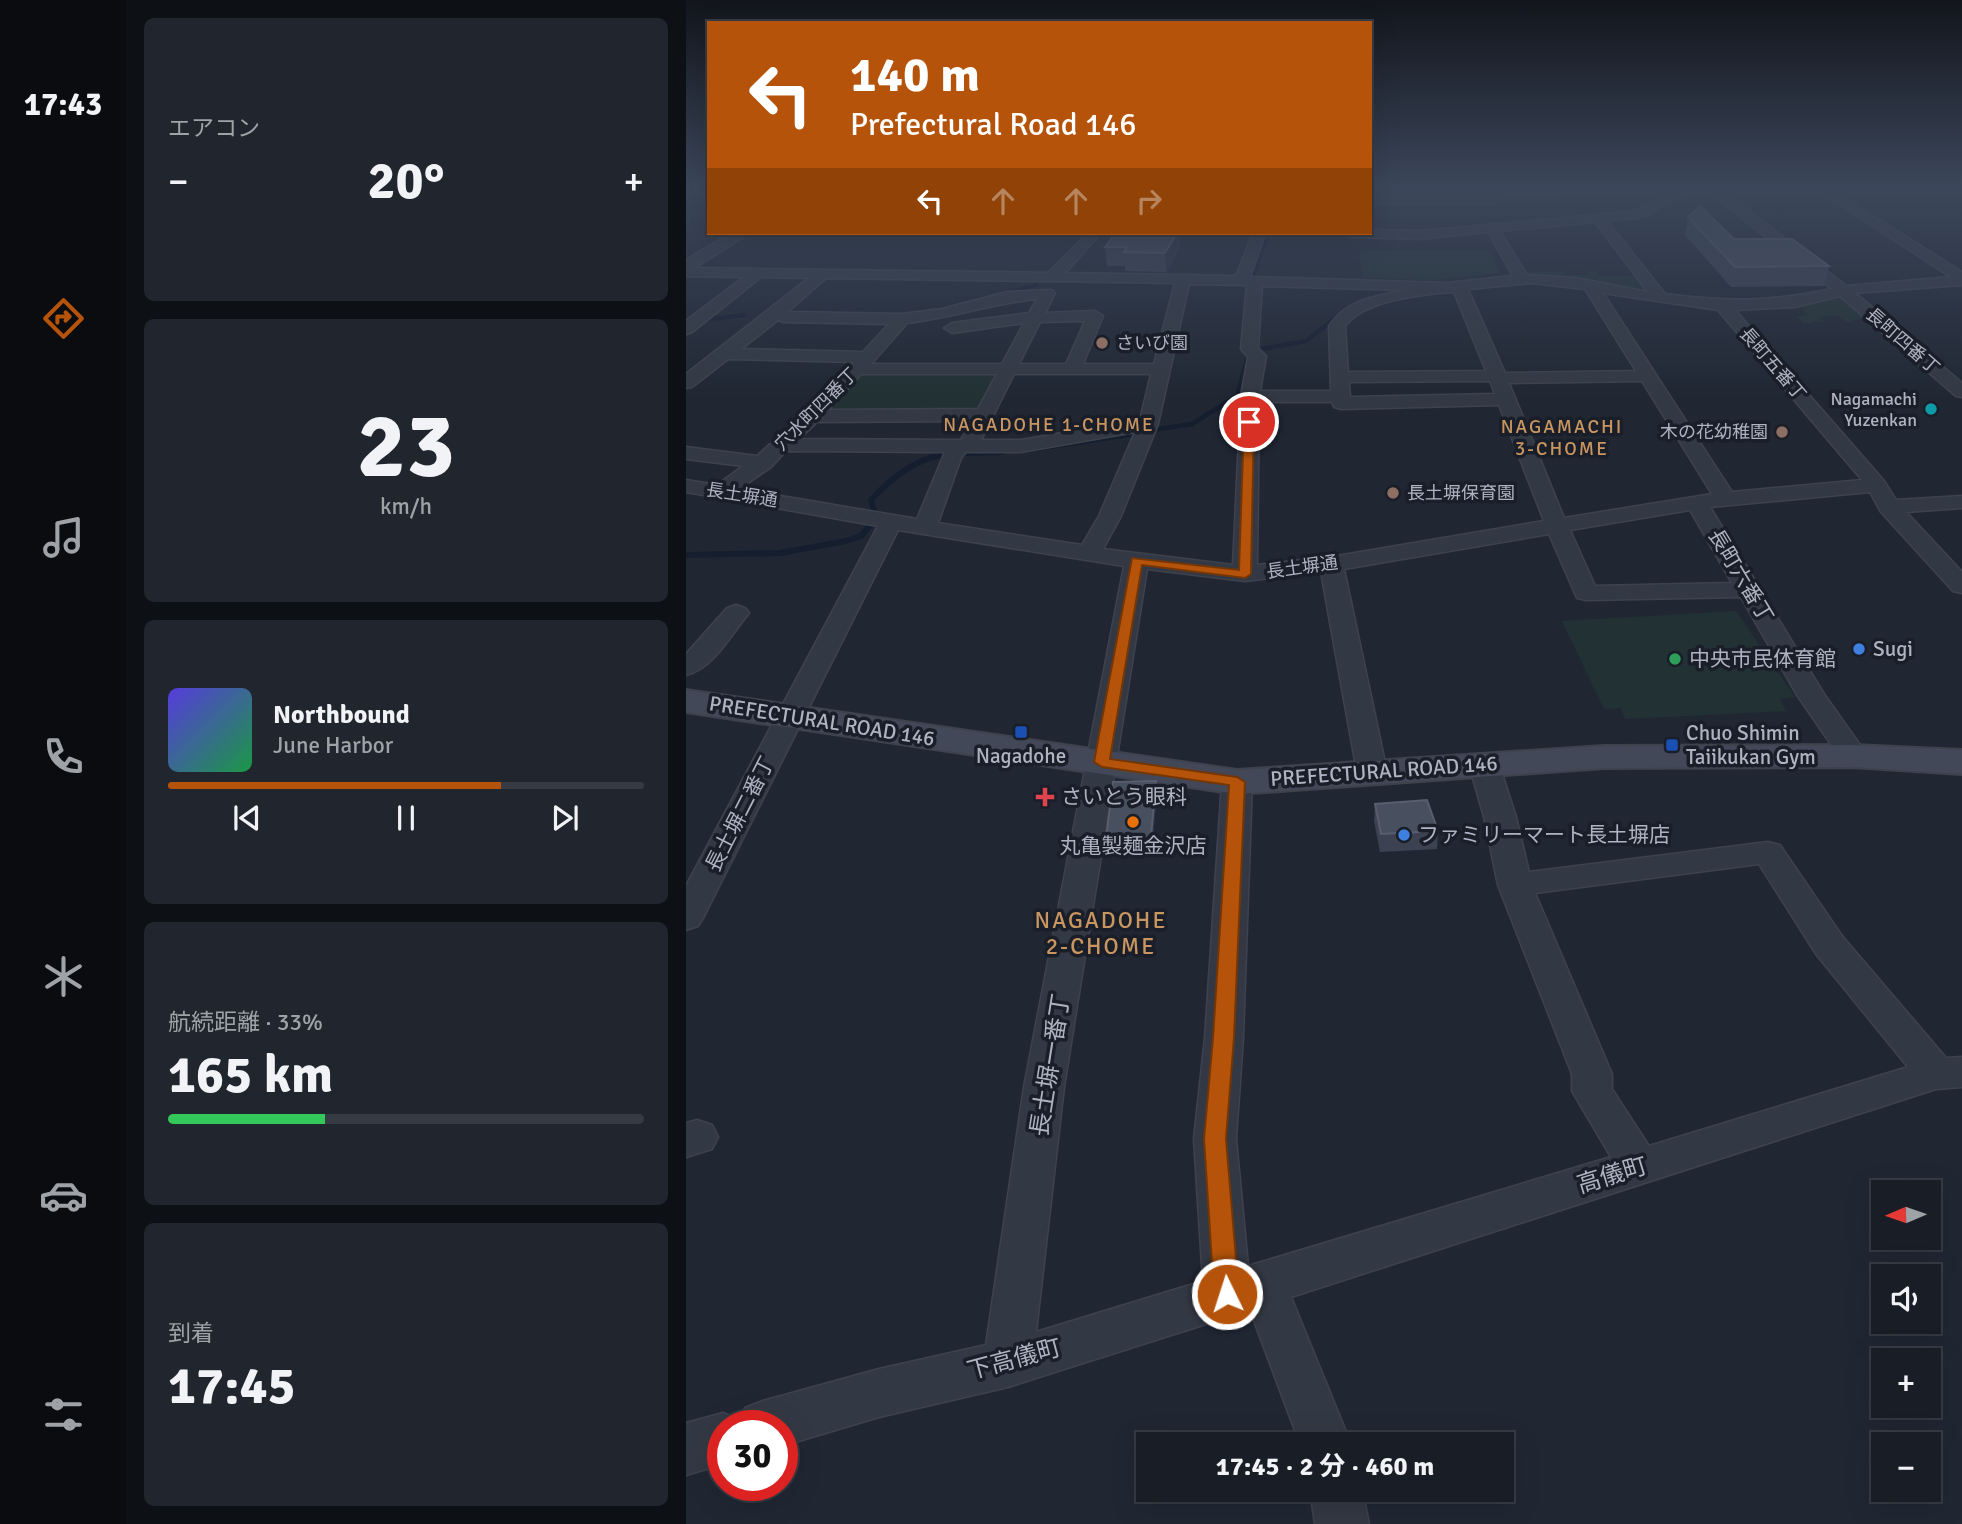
<!DOCTYPE html>
<html lang="ja">
<head>
<meta charset="utf-8">
<style>
	:root { --surface:#181d26; --page:#21262e; --text:#f1f3f6; --muted:#9fa2a7; --line:#363b43; --accent:#b45309 }
	body { margin:0; font-family:Signika,"Noto Sans JP",sans-serif; background:var(--page); color:var(--text); height:100vh; display:flex; flex-direction:column; font-size:26px; white-space:nowrap }
	* { box-sizing:border-box; margin:0 }
	p { font-size:23px; color:var(--muted) }
	.icon { flex:none; width:38px; height:38px; fill:none; stroke:currentColor; stroke-width:2; stroke-linecap:round; stroke-linejoin:round }
	.map { position:relative; flex:1; overflow:hidden }
	.sheet { display:flex; flex-direction:column; gap:18px; padding:18px; background:#0d1015; width:560px }
	.sheet>* { flex:none }
	.hud { position:absolute; left:21px; top:21px; width:665px; height:214px; border-radius:0px; box-shadow:0 7px 28px #0002,0 0 0 2px var(--line); background:#b45309; color:#fff; overflow:hidden }
	.needle { width:46px; rotate:268deg }
	.controls { position:absolute; left:1185px; top:1180px; display:grid; gap:14px }
	.controls a { display:grid; place-items:center; width:70px; height:70px; border-radius:0px; background:var(--surface); box-shadow:0 7px 28px #0002,0 0 0 2px var(--line); font-size:35px }
	.speed { position:absolute; left:21px; top:1410px; display:flex; gap:14px; font-size:35px; font-weight:700; text-align:center }
	.speed>* { display:grid; place-content:center; width:91px; height:91px; border-radius:50%; background:var(--surface); box-shadow:0 7px 28px #0002,0 0 0 2px var(--line); line-height:1 }
	.speed .limit { border:10px solid #d22; background:#fff; color:#111 }
	.pin { position:absolute; display:grid; place-items:center; width:60px; height:60px; color:#fff; margin:-30px; border:4px solid #fff; border-radius:50%; box-shadow:0 2px 7px #0007 }
	.me { position:absolute; width:77px; margin:-38px; rotate:356deg; stroke-linejoin:round; filter:drop-shadow(0 0 5px #0008) }
	.turn { display:flex; align-items:center; gap:24px; height:147px; padding:0 28px; font-size:32px }
	.turn .icon { width:91px; height:91px; stroke-width:2.5 }
	.turn b { display:block; font-size:49px; line-height:60px }
	.lanes { display:flex; align-items:center; height:66px; padding:0 28px; background:#0003; justify-content:center; gap:35px; direction:ltr }
	.lanes .off { opacity:.35 }
	.big { font-size:52px; font-weight:700; line-height:1.1 }
	.sheet .card { flex:1; display:flex; flex-direction:column; justify-content:center; gap:10px; min-width:0; padding:0 24px; border-radius:10px; background:var(--page) }
	.sheet .dial { align-items:center; gap:0 }
	.dial b { font-size:91px; line-height:1 }
	.song { display:flex; align-items:center; gap:21px }
	.cover { width:84px; height:84px; border-radius:10px; background:linear-gradient(135deg,hsl(250 70% 55%),hsl(140 70% 35%)) }
	.played { height:7px; border-radius:4px; background:linear-gradient(90deg,var(--accent) 70%,var(--line) 70%) }
	.keys { display:flex; justify-content:space-around; direction:ltr }
	.heat { display:flex; justify-content:space-between; align-items:center; font-size:38px; direction:ltr }
	.charge { height:10px; border-radius:5px; background:linear-gradient(90deg,#34c759 33%,var(--line) 0) }
	.trip { position:absolute; left:450px; top:1432px; width:378px; height:70px; border-radius:0px; background:var(--surface); box-shadow:0 7px 28px #0002,0 0 0 2px var(--line); font-weight:700; line-height:70px; text-align:center }
	main { display:flex; flex:1; min-height:0 }
	.tabs { display:flex; flex-direction:column; width:126px; justify-content:space-around; align-items:center; background:#0a0c0f; color:var(--muted) }
	.tabs .icon { width:49px; height:49px }
	.tabs .on { color:var(--accent) }
	.tabs b { font-size:32px; color:var(--text) }
	.map>svg:first-child { display:block }
	.green { fill:#223134 }
	.lines { fill:none; stroke-linecap:round; stroke-linejoin:round }
	.stream-far2 { stroke:#151e2f; stroke-width:3.5 }
	.stream-far1 { stroke:#151e2f; stroke-width:4.5 }
	.stream { stroke:#151e2f; stroke-width:6 }
	.minor-casing { stroke:#3d424d; stroke-width:3 }
	.tertiary-casing { stroke:#3d424d; stroke-width:3 }
	.secondary-casing { stroke:#3d424d; stroke-width:4 }
	.minor { fill:#333944; fill-rule:evenodd }
	.tertiary { fill:#333944; fill-rule:evenodd }
	.secondary { fill:#424857; fill-rule:evenodd }
	.wall { fill:#3c4252 }
	.shaded-wall { fill:#2b3241 }
	.building { fill:#484f5e; stroke:#585e6e; stroke-width:2 }
	.route { fill:#b45309; stroke:#753606; stroke-width:2 }
	.education-dot { fill:#8d6e63; stroke:#191e28; stroke-width:2.5 }
	.culture-dot { fill:#0f9aa8; stroke:#191e28; stroke-width:2.5 }
	.shop-dot { fill:#3f7fe0; stroke:#191e28; stroke-width:2.5 }
	.leisure-dot { fill:#2e9e5b; stroke:#191e28; stroke-width:2.5 }
	.transit-dot { fill:#1a4fb4; stroke:#191e28; stroke-width:2.5 }
	.health-dot { fill:#e0444e; stroke:#191e28; stroke-width:2.5 }
	.food-dot { fill:#e8710a; stroke:#191e28; stroke-width:2.5 }
	.labels { text-anchor:middle; stroke-width:7; stroke-linejoin:round; paint-order:stroke }
	.far-street-label { font-size:18px; fill:#adb3c1; stroke:#191e28 }
	.far-poi-label { font-size:18px; fill:#adb3c1; stroke:#191e28; text-anchor:start }
	.far-neighbourhood-label { font-size:19px; letter-spacing:2px; fill:#c99661; stroke:#191e28 }
	.street-label { font-size:21px; fill:#adb3c1; stroke:#191e28 }
	.poi-label { font-size:21px; fill:#adb3c1; stroke:#191e28; text-anchor:start }
	.neighbourhood-label { font-size:23px; letter-spacing:2px; fill:#c99661; stroke:#191e28 }
	.near-street-label { font-size:24px; fill:#adb3c1; stroke:#191e28 }
</style>
</head>
<body>
<main>
<nav class="tabs">
<b>17:43</b>
<svg class="icon on" aria-label="directions" viewBox="0 0 24 24"><path d="M12 3l9 9-9 9-9-9zM9 14v-3h6M13 9l2 2-2 2"/></svg>
<svg class="icon" aria-label="music" viewBox="0 0 24 24"><path d="M9 18V5l10-2v13"/><circle cx="6" cy="18" r="3"/><circle cx="16" cy="16" r="3"/></svg>
<svg class="icon" aria-label="phone" viewBox="0 0 24 24"><path d="M5 4h4l2 5-3 2q2 4 5 5l2-3 5 2v4C11 20 4 13 5 4z"/></svg>
<svg class="icon" aria-label="climate" viewBox="0 0 24 24"><path d="M12 3v18M4 7l16 10M4 17L20 7"/></svg>
<svg class="icon" aria-label="car" viewBox="0 0 24 24"><path d="M5 17H2v-5l4-1 3-4h7l3 4 3 1v5h-3M9 17h6M6 11h13"/><circle cx="7" cy="17" r="2"/><circle cx="17" cy="17" r="2"/></svg>
<svg class="icon" aria-label="filters" viewBox="0 0 24 24"><path d="M4 7h16M4 17h16"/><circle cx="9" cy="7" r="2"/><circle cx="15" cy="17" r="2"/></svg>
</nav>
<section class="sheet">
<div class="card"><p>エアコン</p>
<div class="heat"><a>−</a><b class="big">20°</b><a>+</a></div>
</div>
<div class="card dial"><b>23</b><p>km/h</p></div>
<div class="card">
<div class="song"><i class="cover"></i><div><b>Northbound</b><p>June Harbor</p></div></div>
<div class="played"></div>
<div class="keys"><svg class="icon" aria-label="previous" viewBox="0 0 24 24"><path d="M18 5L8 12l10 7zM5 5v14"/></svg><svg class="icon" aria-label="pause" viewBox="0 0 24 24"><path d="M8 5v14M16 5v14"/></svg><svg class="icon" aria-label="next" viewBox="0 0 24 24"><path d="M6 5l10 7-10 7zM19 5v14"/></svg></div>
</div>
<div class="card"><p>航続距離 · 33%</p><b class="big">165 km</b><div class="charge"></div></div>
<div class="card"><p>到着</p><b class="big">17:45</b></div>
</section>
<div class="map">
<svg width="1276" height="1524" viewBox="0 0 1276 1524">
	<rect width="100%" height="100%" fill="#202733"/>
	<g class="green">
		<polygon points="673,250 804,250 814,273 749,280 676,278"/>
		<polygon points="879,271 882,275 902,275 900,271 910,271 913,276 952,276 966,294 898,280 841,275 839,272"/>
		<polygon points="1149,296 1156,296 1168,303 1161,304 1173,315 1182,315 1186,318 1165,320 1168,322 1160,322 1152,316 1134,317 1137,321 1126,321 1128,324 1118,323 1110,316 1123,316 1113,305"/>
		<polygon points="173,373 312,373 291,412 136,412"/>
		<polygon points="1050,611 1109,697 1094,699 1100,711 939,719 935,708 918,709 876,621"/>
	</g>
	<g class="lines">
		<g class="stream-far2">
			<polyline points="788,186 792,198"/>
			<polyline points="967,203 986,189 998,186"/>
			<polyline points="811,224 831,222"/>
			<polyline points="741,231 800,224"/>
			<polyline points="567,277 583,233"/>
			<polyline points="374,282 465,283"/>
			<polyline points="316,294 350,285"/>
		</g>
		<g class="stream-far1">
			<polyline points="316,294 320,293"/>
			<polyline points="16,320 58,315"/>
			<polyline points="576,349 620,341 657,312"/>
			<polyline points="466,430 506,424 551,396 562,355"/>
			<polyline points="446,434 450,433"/>
		</g>
		<g class="stream">
			<polyline points="339,450 450,433"/>
			<polyline points="276,453 315,452"/>
			<path d="M 188,511 L 185,500 C 205,478 230,458 261,454"/>
			<polyline points="0,555 94,553 160,541 175,536 186,523"/>
		</g>
		<defs>
			<g id="minor">
				<polygon points="0,186 23,186 23,193 0,192"/>
				<polygon points="856,186 868,186 872,192 866,196 809,197 814,200 808,204 684,204 684,196 804,196 799,193 801,190 858,189"/>
				<path d="M 1001,186 L 1031,186 L 1160,286 L 1265,277 L 1125,186 L 1139,186 L 1276,272 L 1276,285 L 1169,293 L 1276,383 L 1276,397 L 1270,396 L 1154,296 L 1109,307 L 1049,310 L 1198,481 L 1210,500 L 1276,496 L 1276,508 L 1220,512 L 1276,572 L 1276,593 L 1267,591 L 1195,512 L 1184,492 L 1024,507 L 1138,694 L 1182,756 L 1177,762 L 1167,765 L 1157,762 L 1111,695 L 1055,597 L 900,600 L 891,598 L 863,534 L 658,569 L 701,772 L 697,778 L 686,781 L 675,778 L 671,772 L 635,572 L 559,581 L 461,569 L 378,1087 L 350,1332 L 517,1281 L 508,1139 L 519,1038 L 536,782 L 540,776 L 551,773 L 562,776 L 566,782 L 557,1038 L 550,1139 L 562,1266 L 925,1157 L 886,1091 L 886,1074 L 812,885 L 798,817 L 783,764 L 787,758 L 798,755 L 809,758 L 813,764 L 830,817 L 843,872 L 1082,842 L 1094,845 L 1156,936 L 1260,1058 L 1276,1057 L 1276,1087 L 1250,1089 L 605,1297 L 665,1444 L 614,1444 L 564,1310 L 322,1387 L 193,1417 L 96,1446 L 96,1426 L 37,1426 L 37,1464 L 0,1475 L 0,1423 L 37,1413 L 54,1420 L 59,1408 L 77,1401 L 193,1369 L 300,1345 L 338,1087 L 438,566 L 212,530 L 17,918 L 12,926 L 0,930 L 0,886 L 192,526 L 0,492 L 0,480 L 31,485 L 57,466 L 0,459 L 0,447 L 71,456 L 125,407 L 168,362 L 42,359 L 6,387 L 0,388 L 0,374 L 123,278 L 75,277 L 6,332 L 0,334 L 0,321 L 58,277 L 0,276 L 0,268 L 362,273 L 402,233 L 415,233 L 379,273 L 547,276 L 551,274 L 567,233 L 579,233 L 564,277 L 761,283 L 827,276 L 802,232 L 734,239 L 665,237 L 658,233 L 684,233 L 684,230 L 734,231 L 951,211 L 991,188 ZM 1019,189 L 1146,289 C 1086,302 1039,302 979,294 L 921,221 L 958,217 L 999,194 ZM 909,222 L 962,292 L 890,278 L 841,275 L 814,231 ZM 140,278 L 489,283 L 468,364 L 397,364 L 417,316 L 409,311 L 359,313 L 369,293 L 366,290 L 321,292 L 256,309 L 216,314 L 101,312 ZM 844,283 L 899,289 L 950,371 L 819,373 L 782,289 ZM 503,284 L 561,285 L 555,349 L 562,357 L 555,396 L 547,565 L 417,549 L 435,516 L 472,424 ZM 576,286 L 720,290 C 690,296 661,299 643,326 L 645,391 L 574,391 L 580,356 L 572,348 ZM 768,292 L 800,371 L 662,372 L 659,326 C 678,300 737,294 768,292 ZM 917,293 L 1032,310 L 1176,480 L 1046,492 ZM 351,299 L 343,313 L 266,323 L 258,328 L 266,333 L 338,323 L 316,364 L 185,364 L 221,323 C 265,318 307,303 351,299 ZM 92,320 L 97,322 L 203,324 L 177,352 L 55,349 ZM 399,321 L 380,364 L 333,364 L 354,322 ZM 175,374 L 311,374 L 292,409 L 142,410 ZM 328,374 L 465,374 L 454,420 L 335,440 L 295,440 ZM 804,381 L 809,394 L 664,397 L 663,382 ZM 956,381 L 1026,494 L 878,518 L 823,383 ZM 573,402 L 646,402 L 648,407 L 655,409 L 813,405 L 858,521 L 645,557 L 571,565 ZM 286,421 L 275,440 L 113,439 L 131,422 ZM 449,432 L 413,516 L 396,545 L 252,523 L 275,458 L 280,452 L 335,452 ZM 100,451 L 259,452 L 231,519 L 53,489 L 85,467 ZM 1004,510 L 1046,583 L 909,586 L 884,530 ZM 1073,864 L 1130,954 L 1222,1067 L 963,1146 L 926,1089 L 926,1074 L 849,893 Z"/>
				<path d="M 50,605 L 59,608 L 63,613 L 59,618 C 43,638 26,669 0,675 L 0,654 L 41,608 Z"/>
				<polygon points="11,1120 26,1125 32,1137 26,1149 0,1157 0,1123"/>
				<polygon points="624,1489 676,1489 683,1524 629,1524"/>
			</g>
			<polygon id="tertiary" points="45,233 64,233 0,273 0,260"/>
			<polygon id="secondary" points="0,690 551,770 918,746 1167,745 1276,750 1276,774 1167,767 918,768 551,794 0,712"/>
		</defs>
		<use href="#minor" class="minor-casing"/>
		<use href="#tertiary" class="tertiary-casing"/>
		<use href="#secondary" class="secondary-casing"/>
		<use href="#minor" class="minor"/>
		<use href="#tertiary" class="tertiary"/>
		<use href="#secondary" class="secondary"/>
	</g>
	<g class="wall">
		<polygon points="1002,217 1048,239 1143,266 1138,286 1045,287 999,235"/>
		<polygon points="419,247 494,248 480,272 439,271 439,266 421,266"/>
		<polygon points="470,781 471,793 466,849 421,851 420,839"/>
		<polygon points="689,804 752,831 751,849 694,852 688,821"/>
	</g>
	<g class="shaded-wall">
		<polygon points="491,233 494,233 494,248 480,272 479,253"/>
		<polygon points="470,781 471,793 466,849 465,837"/>
	</g>
	<g class="building">
		<polygon points="1014,206 1048,239 1106,239 1143,266 1049,267 1002,217"/>
		<polygon points="430,233 491,233 479,253 438,252 441,247 419,247"/>
		<polygon points="470,781 465,837 420,839 427,782"/>
		<polygon points="741,800 752,831 695,834 689,804"/>
	</g>
	<linearGradient id="sky" x2="0" y2="1"><stop stop-color="#12151c"/><stop offset="0.47" stop-color="#3c475b"/><stop offset="1" stop-color="#3c475b" stop-opacity="0"/></linearGradient>
	<rect width="1276" height="399" fill="url(#sky)"/>
	<polygon class="route" points="563,419 568,422 565,574 559,578 456,565 424,759 551,777 559,782 548,1038 540,1139 553,1294 549,1302 541,1305 532,1302 528,1294 518,1139 527,1038 543,785 416,767 408,762 446,558 553,570 558,422"/>
	<g class="education-dot">
		<circle cx="416" cy="343" r="7"/>
		<circle cx="1096" cy="432" r="7"/>
		<circle cx="707" cy="493" r="7"/>
	</g>
	<circle class="culture-dot" cx="1245" cy="409" r="7"/>
	<g class="shop-dot">
		<circle cx="1173" cy="649" r="7"/>
		<circle cx="718" cy="835" r="7"/>
	</g>
	<circle class="leisure-dot" cx="989" cy="659" r="7"/>
	<g class="transit-dot">
		<rect x="328" y="725" width="14" height="14" rx="3.5"/>
		<rect x="979" y="738" width="14" height="14" rx="3.5"/>
	</g>
	<path class="health-dot" d="M355.5 786.5h7v7h7v7h-7v7h-7v-7h-7v-7h7z"/>
	<circle class="food-dot" cx="447" cy="822" r="7"/>
	<g class="labels">
		<g class="far-street-label">
			<text transform="translate(1217 341) rotate(41)" y="6">長町四番丁</text>
			<text transform="translate(1087 364) rotate(49)" y="6">長町五番丁</text>
			<text transform="translate(130 409) rotate(-45)" y="6">穴水町四番丁</text>
			<text transform="translate(56 495) rotate(9)" y="6">長土塀通</text>
			<text transform="translate(616 567) rotate(-8)" y="6">長土塀通</text>
		</g>
		<g class="far-poi-label">
			<text x="430" y="349">さいび園</text>
			<text x="1231" y="405" text-anchor="end">Nagamachi<tspan x="1231" dy="21">Yuzenkan</tspan></text>
			<text x="1082" y="438" text-anchor="end">木の花幼稚園</text>
			<text x="721" y="499">長土塀保育園</text>
		</g>
		<g class="far-neighbourhood-label">
			<text x="363" y="431">NAGADOHE 1-CHOME</text>
			<text x="876" y="433">NAGAMACHI<tspan x="876" dy="22">3-CHOME</tspan></text>
		</g>
		<g class="street-label">
			<text transform="translate(1055 576) rotate(59)" y="7">長町六番丁</text>
			<text transform="translate(136 721) rotate(9)" y="7">PREFECTURAL ROAD 146</text>
			<text transform="translate(698 771) rotate(-4)" y="7">PREFECTURAL ROAD 146</text>
			<text transform="translate(54 814) rotate(-63)" y="7">長土塀二番丁</text>
		</g>
		<g class="poi-label">
			<text x="1187" y="656">Sugi</text>
			<text x="1003" y="666">中央市民体育館</text>
			<text x="1000" y="740">Chuo Shimin<tspan x="1000" dy="24">Taiikukan Gym</tspan></text>
			<text x="335" y="763" text-anchor="middle">Nagadohe</text>
			<text x="375" y="804">さいとう眼科</text>
			<text x="732" y="842">ファミリーマート長土塀店</text>
			<text x="447" y="853" text-anchor="middle">丸亀製麺金沢店</text>
		</g>
		<g class="neighbourhood-label">
			<text x="415" y="928">NAGADOHE<tspan x="415" dy="26">2-CHOME</tspan></text>
		</g>
		<g class="near-street-label">
			<text transform="translate(364 1065) rotate(-81)" y="8">長土塀一番丁</text>
			<text transform="translate(926 1175) rotate(-17)" y="8">高儀町</text>
			<text transform="translate(328 1359) rotate(-15)" y="8">下高儀町</text>
		</g>
	</g>
</svg>
<div class="controls">
<a><svg class="needle" viewBox="-14 -14 28 28"><path d="M0-13l5 13h-10z" fill="#e53935"/><path d="M0 13l5-13h-10z" fill="#9fa2a7"/></svg></a>
<a><svg class="icon" aria-label="sound" viewBox="0 0 24 24"><path d="M4 9h4l5-4v14l-5-4H4zM17 9q2 3 0 6"/></svg></a>
<a>+</a>
<a>−</a>
</div>
<div class="speed"><div class="limit">30</div></div>
<div class="pin" style="left:563px;top:422px;background:#d93025"><svg class="icon" aria-label="arrive" viewBox="0 0 24 24"><path d="M6 21V4h12l-3 4 3 4H6"/></svg></div>
<svg class="me" style="left:541px;top:1294px" viewBox="-20 -20 40 40"><circle r="17" fill="#b45309" stroke="#fff" stroke-width="3"/><path d="M0-11L8 9 0 5-8 9z" fill="#fff"/></svg>
<div class="trip">17:45 · 2 分 · 460 m</div>
<div class="hud">
<div class="turn"><svg class="icon" aria-label="left" viewBox="0 0 24 24"><path d="M17 20v-9H6M10 6l-5 5 5 5"/></svg><div><b>140 m</b>Prefectural Road 146</div></div>
<div class="lanes"><svg class="icon" aria-label="left" viewBox="0 0 24 24"><path d="M17 20v-9H6M10 6l-5 5 5 5"/></svg><svg class="icon off" aria-label="ahead" viewBox="0 0 24 24"><path d="M12 20V5M6 11l6-6 6 6"/></svg><svg class="icon off" aria-label="ahead" viewBox="0 0 24 24"><path d="M12 20V5M6 11l6-6 6 6"/></svg><svg class="icon off" aria-label="right" viewBox="0 0 24 24"><path d="M7 20v-9h11M14 6l5 5-5 5"/></svg></div>
</div>
</div>
</main>
</body>
</html>
